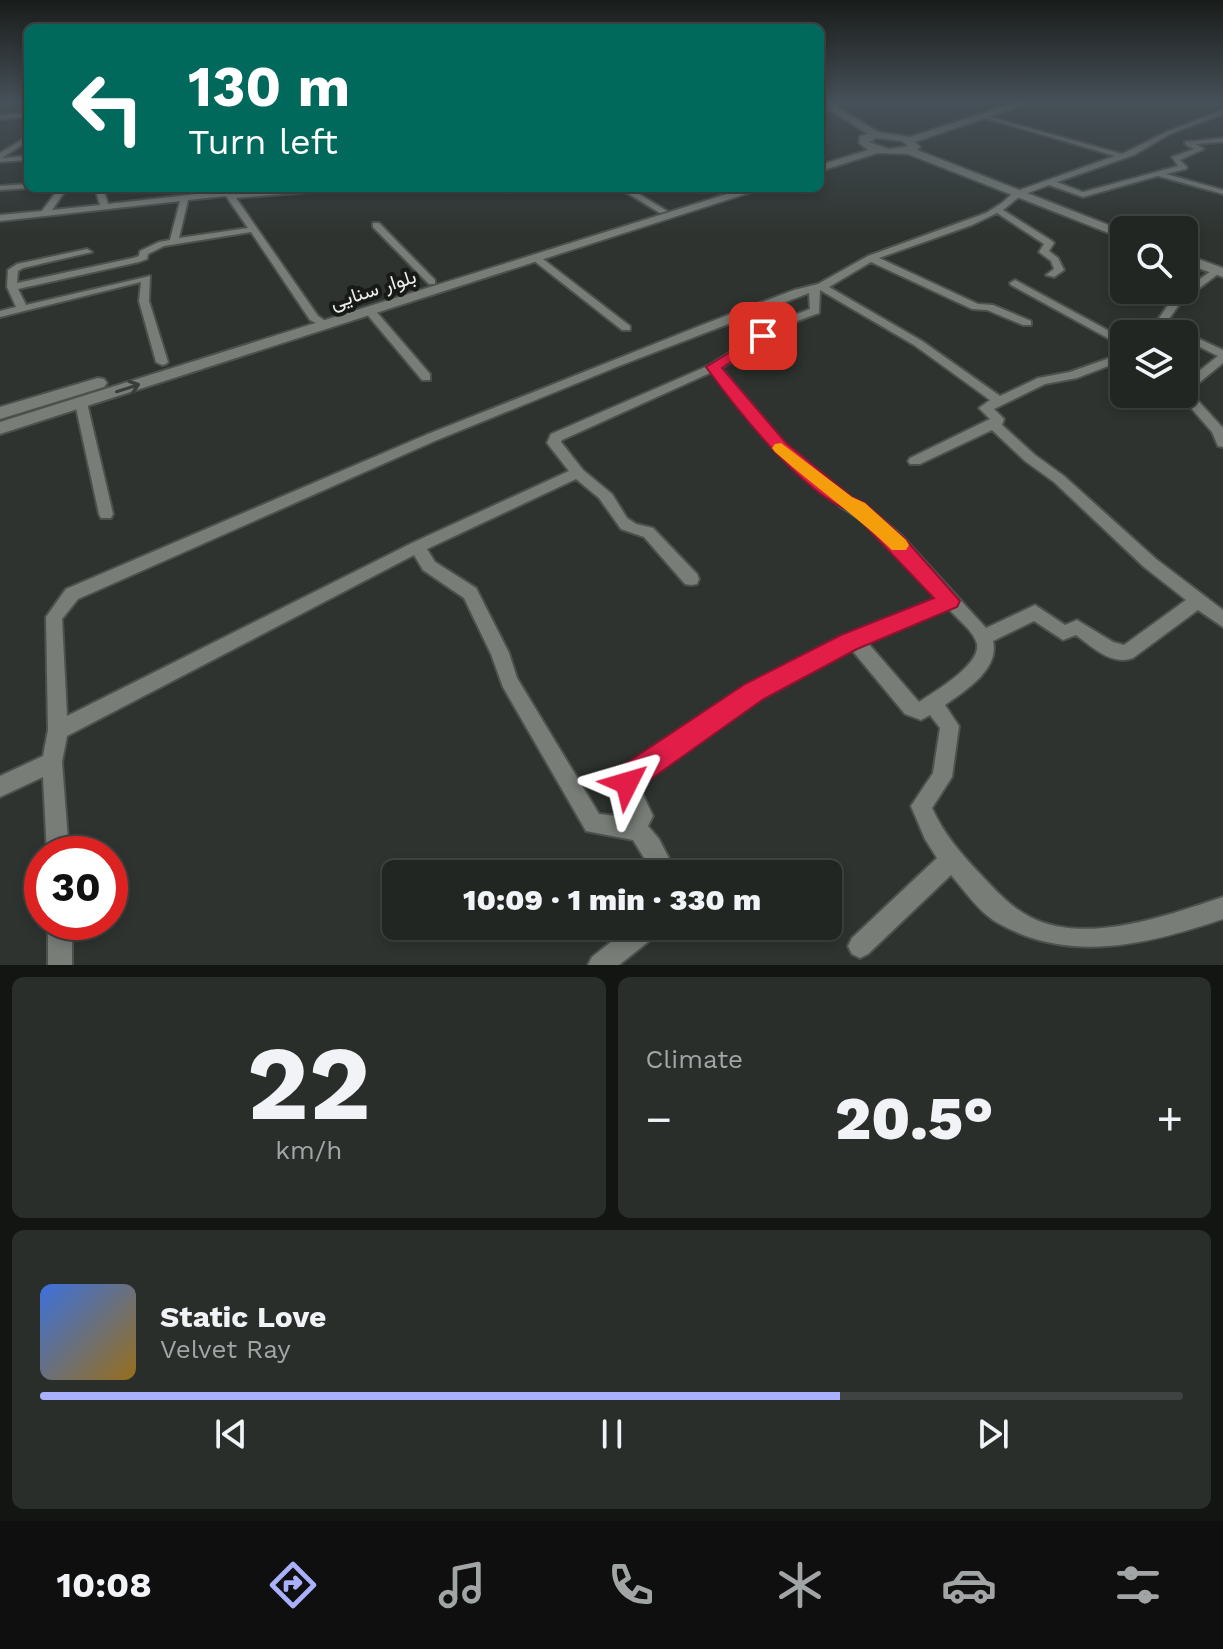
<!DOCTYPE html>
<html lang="en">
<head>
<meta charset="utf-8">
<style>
	:root { --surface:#222623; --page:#2a2e2b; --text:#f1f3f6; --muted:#a2a5a6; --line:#3f4341; --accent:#a9b0fc }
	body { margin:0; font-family:"Work Sans",Vazirmatn,sans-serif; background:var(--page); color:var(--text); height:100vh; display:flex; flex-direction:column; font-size:30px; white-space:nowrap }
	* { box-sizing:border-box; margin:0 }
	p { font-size:26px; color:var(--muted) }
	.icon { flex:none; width:44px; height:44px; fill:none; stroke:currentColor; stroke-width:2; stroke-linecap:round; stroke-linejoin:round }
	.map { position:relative; height:965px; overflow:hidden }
	.sheet { display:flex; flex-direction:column; gap:12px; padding:12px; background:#131513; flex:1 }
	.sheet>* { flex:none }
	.banner { position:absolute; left:24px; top:24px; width:800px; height:168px; border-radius:12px; box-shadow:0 4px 12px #0003,0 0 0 2px var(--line); background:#00695c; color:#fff; overflow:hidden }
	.buttons { position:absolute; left:1110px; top:216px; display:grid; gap:16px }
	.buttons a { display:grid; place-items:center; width:88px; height:88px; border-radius:12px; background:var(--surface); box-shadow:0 4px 12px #0003,0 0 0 2px var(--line); font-size:40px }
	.speed { position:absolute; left:24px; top:836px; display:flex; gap:16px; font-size:40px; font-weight:700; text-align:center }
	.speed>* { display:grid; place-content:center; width:104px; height:104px; border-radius:50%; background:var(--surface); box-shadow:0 4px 12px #0003,0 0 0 2px var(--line); line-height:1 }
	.speed .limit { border:12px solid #d22; background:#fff; color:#111 }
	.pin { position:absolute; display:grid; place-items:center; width:68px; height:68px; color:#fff; margin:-34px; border-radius:16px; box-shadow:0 4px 12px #0006 }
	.me { position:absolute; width:88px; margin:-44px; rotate:50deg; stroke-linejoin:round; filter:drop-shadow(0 0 6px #0008) }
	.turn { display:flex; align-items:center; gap:28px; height:168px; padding:0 32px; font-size:36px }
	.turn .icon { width:104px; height:104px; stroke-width:2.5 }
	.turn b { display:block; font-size:56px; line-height:68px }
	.big { font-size:60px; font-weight:800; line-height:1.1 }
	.sheet .tile { flex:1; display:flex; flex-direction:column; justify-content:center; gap:12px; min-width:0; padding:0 28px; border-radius:12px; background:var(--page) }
	.sheet .dial { align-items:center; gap:0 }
	.dial b { font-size:104px; line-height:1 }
	.song { display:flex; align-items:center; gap:24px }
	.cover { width:96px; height:96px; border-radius:12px; background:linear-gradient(135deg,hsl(220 70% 55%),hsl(40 70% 35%)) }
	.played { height:8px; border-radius:4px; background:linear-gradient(90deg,var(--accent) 70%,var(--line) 70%) }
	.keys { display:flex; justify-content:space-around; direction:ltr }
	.heat { display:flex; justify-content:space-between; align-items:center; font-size:44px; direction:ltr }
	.sheet .tiles { flex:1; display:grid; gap:12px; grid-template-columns:1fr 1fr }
	.tile:last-child { grid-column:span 2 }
	.trip { position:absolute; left:382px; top:860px; width:460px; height:80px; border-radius:12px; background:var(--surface); box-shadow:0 4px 12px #0003,0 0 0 2px var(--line); font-weight:800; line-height:80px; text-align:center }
	.dock { display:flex; height:128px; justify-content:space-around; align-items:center; background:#0e0f0e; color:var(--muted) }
	.dock .icon { width:56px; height:56px }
	.dock .on { color:var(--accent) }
	.dock b { font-size:36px; color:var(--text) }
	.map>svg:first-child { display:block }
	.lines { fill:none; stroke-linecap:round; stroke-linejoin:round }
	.street-casing { stroke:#4d514e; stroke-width:4 }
	.secondary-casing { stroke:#4d514e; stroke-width:4 }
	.street { fill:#787d78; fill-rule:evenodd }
	.secondary { fill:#787d78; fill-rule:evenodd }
	.oneway { stroke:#3a3d3a }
	.route { fill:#e11d48; stroke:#92132f; stroke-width:2 }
	.slow { fill:#f59e0b }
	.labels { text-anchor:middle; stroke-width:8; stroke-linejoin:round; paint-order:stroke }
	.far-street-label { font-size:20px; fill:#eaedea; stroke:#181a18 }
</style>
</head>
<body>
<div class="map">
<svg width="1223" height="965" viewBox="0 0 1223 965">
	<rect width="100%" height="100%" fill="#2e332f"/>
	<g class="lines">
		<defs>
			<g id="street">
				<path d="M 1223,110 L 1223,114 L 1170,134 L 1134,155 L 1057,182 L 1083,192 L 1178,166 L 1172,157 L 1194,149 L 1185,144 L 1185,142 L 1223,138 L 1223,142 L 1196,144 L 1204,149 L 1180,160 L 1187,167 L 1186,169 L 1166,174 L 1223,190 L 1223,194 L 1158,176 L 1083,197 L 1049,185 L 1020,196 L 1003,210 L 1052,241 L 1054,243 L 1049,251 L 1058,258 L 1064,270 L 1054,277 L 1046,275 L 1054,269 L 1051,261 L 1039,252 L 1044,244 L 997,213 L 972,225 L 879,258 L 978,304 L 993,305 L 1031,321 L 1031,325 L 1023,325 L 987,310 L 972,309 L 871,262 L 829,287 L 922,341 L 1000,396 L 1038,378 L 1070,372 L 1124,353 L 1124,360 L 1077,378 L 1045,384 L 994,409 L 1004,419 L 1002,425 L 1035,455 L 1064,476 L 1156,559 L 1223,610 L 1223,627 L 1198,610 L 1133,658 C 1112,666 1092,647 1076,635 L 1063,640 L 1034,621 L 993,641 C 1000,669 965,691 945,705 L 959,726 L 952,777 L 932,808 C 944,835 963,856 983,877 C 998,893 1011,907 1030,917 C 1086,946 1168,915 1223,897 L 1223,919 C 1146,945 1066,965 993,920 C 977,909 964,890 951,875 L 868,954 L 860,958 L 852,954 L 848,946 L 852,938 L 937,858 L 925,839 L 911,806 L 933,773 L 940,728 L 930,715 L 921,720 L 905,714 L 851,649 L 759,698 L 637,782 L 653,816 L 648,826 L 659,839 L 677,874 L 654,874 L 633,840 L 586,831 L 503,687 L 491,654 L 464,598 L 423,570 L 414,555 L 67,736 L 62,762 L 69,854 L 47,854 L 43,777 L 0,797 L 0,776 L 43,756 L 48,730 L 46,617 L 66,589 L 428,434 L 702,325 L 794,290 L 818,284 L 868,256 L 986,213 L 1002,203 L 1014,192 L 1115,156 L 982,117 L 982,115 L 1122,154 L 1166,132 ZM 820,290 L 914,345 L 990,400 L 979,408 L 990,419 L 910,458 L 908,461 L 910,464 L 920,464 L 992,430 L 1025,461 L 1054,482 L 1144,567 L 1186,600 L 1124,645 L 1113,642 L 1077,620 L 1065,625 L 1035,605 L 986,628 L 902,536 L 867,507 L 850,498 L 785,444 L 721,368 L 792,323 L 819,313 ZM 809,293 L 810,309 L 784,319 L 710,365 L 551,434 L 547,443 L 569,471 L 412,543 L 67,716 L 62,619 L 78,599 L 437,440 L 619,366 ZM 712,372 L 775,450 L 840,506 L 874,528 L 939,598 L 843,637 L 747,686 L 621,770 L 617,783 L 631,813 L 625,817 L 599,814 L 517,678 L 509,653 L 476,588 L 435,562 L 427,549 L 576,479 L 599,498 L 621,529 L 644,537 L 685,584 L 691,585 L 697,584 L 699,579 L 697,574 L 653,528 L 636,524 L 627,518 L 612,494 L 583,470 L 561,442 L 562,440 ZM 949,609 C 957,619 974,631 977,644 C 981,665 934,692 919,702 L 867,642 Z"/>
				<polygon points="28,113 28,117 0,119 0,115"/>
				<polygon points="28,136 28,141 2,158 28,156 28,160 0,162 0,153"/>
				<polygon points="28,184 30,188 0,190 0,186"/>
				<path d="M 59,188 L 67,188 L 52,210 L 100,205 L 95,188 L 103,188 L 108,204 L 223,191 L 221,188 L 229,188 L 233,193 L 302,188 L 337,188 L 333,190 L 236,198 L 318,316 L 331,325 L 326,328 L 310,320 L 251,232 L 164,246 L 148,254 L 147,259 L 139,262 L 18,289 L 26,305 L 150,276 L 149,301 L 168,362 L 166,364 L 162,365 L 156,362 L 139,301 L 141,282 L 0,317 L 0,311 L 16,307 L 7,287 L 8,270 L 17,264 L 87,249 L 92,252 L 23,268 L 18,271 L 17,283 L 133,258 L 139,256 L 140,251 L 159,242 L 170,240 L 180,201 L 0,221 L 0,215 L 42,211 ZM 226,196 L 248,228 L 179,238 L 188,200 Z"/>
				<polygon points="619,188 629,188 667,211 660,213"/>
				<polygon points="373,223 379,223 435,280 435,284 429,284 373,227"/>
				<polygon points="533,256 539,256 630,326 630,330 622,330 533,260"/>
				<polygon points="1214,269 1222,271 1181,302 1158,334 1148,334 1173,298"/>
				<polygon points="1015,280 1124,339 1124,347 1011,285 1010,283"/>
				<polygon points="370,308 374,309 430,374 430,380 422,380 366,313 366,309"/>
				<polygon points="1184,332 1223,350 1223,363 1189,391 1223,428 1223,447 1218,446 1212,432 1179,394 1184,394 1184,383 1218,356 1184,339 1184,334 1179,334"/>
				<polygon points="81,399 87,403 113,514 111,518 101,518 99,514 75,403"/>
				<rect x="48" y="922" width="24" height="43"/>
				<polygon points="631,926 662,926 658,934 619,965 588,965 592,957"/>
			</g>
			<g id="secondary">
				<path d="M 831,101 L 840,101 L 836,106 L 878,132 L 910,137 L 1021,101 L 1035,101 L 915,142 L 920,147 L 917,150 L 1124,231 L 1124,239 L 908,154 L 878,153 L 820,171 L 820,165 L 868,150 L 859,143 L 860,136 L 868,134 L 830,110 L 827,106 ZM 876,138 L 902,141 L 908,146 L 889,149 L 869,142 Z"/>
				<polygon points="746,188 764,188 0,434 0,422"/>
				<polygon points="1184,254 1223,268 1223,277 1184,263"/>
				<polygon points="98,378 104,379 107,383 104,387 0,419 0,407"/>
			</g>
		</defs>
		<use href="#street" class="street-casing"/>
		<use href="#secondary" class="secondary-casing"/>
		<use href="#street" class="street"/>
		<use href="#secondary" class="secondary"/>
	</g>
	<defs><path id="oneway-shaft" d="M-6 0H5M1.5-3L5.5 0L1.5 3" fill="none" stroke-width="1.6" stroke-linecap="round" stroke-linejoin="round" transform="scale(2)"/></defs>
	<use class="oneway" href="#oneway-shaft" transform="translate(128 388) rotate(-18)"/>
	<linearGradient id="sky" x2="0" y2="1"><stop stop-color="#191c1a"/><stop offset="0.43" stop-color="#465058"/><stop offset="1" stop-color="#465058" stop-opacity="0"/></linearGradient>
	<rect width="1223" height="236" fill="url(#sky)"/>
	<path class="route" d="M 763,332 L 768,333 L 768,339 L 722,368 L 786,443 L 852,497 L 865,503 L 905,539 L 960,601 L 957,607 L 857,649 L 762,700 L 627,796 L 617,792 L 613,783 L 619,768 L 745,684 L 841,635 L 934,598 L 852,512 C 802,493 738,411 706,367 Z"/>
	<path class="slow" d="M 781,443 L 852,497 L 865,503 L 906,540 L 909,545 L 906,550 L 892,550 C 855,515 814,486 775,452 L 772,448 L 775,444 Z"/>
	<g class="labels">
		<g class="far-street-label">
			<text transform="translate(373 289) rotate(-18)" y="7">بلوار سنایی</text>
		</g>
	</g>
</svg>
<div class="buttons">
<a><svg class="icon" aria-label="search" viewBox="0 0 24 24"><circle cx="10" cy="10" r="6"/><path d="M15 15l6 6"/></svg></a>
<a><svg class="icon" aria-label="layers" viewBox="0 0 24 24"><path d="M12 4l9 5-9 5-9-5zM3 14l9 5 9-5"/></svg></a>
</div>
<div class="speed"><div class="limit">30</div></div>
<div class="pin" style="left:763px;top:336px;background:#d93025"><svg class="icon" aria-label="arrive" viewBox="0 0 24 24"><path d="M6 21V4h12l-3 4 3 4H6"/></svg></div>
<svg class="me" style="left:627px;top:783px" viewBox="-20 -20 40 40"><path d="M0-17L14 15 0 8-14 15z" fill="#e11d48" stroke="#fff" stroke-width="4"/></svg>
<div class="trip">10:09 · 1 min · 330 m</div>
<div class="banner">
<div class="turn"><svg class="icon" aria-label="left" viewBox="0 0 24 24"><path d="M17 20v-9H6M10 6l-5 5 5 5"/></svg><div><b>130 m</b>Turn left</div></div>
</div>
</div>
<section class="sheet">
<div class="tiles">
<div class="tile dial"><b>22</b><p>km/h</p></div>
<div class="tile"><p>Climate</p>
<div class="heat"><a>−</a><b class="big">20.5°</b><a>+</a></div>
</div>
<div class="tile">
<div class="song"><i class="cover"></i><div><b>Static Love</b><p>Velvet Ray</p></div></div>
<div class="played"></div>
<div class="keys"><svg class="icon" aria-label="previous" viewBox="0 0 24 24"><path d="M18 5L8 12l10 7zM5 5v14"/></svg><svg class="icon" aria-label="pause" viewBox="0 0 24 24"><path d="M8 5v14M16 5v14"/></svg><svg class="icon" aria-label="next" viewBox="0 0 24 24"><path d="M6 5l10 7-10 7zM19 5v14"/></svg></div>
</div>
</div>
</section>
<nav class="dock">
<b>10:08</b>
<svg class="icon on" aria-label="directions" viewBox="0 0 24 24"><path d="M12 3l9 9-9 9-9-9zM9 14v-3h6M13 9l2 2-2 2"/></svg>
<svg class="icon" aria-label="music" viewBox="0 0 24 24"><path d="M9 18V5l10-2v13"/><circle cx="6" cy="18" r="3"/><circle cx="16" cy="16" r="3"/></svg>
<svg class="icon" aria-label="phone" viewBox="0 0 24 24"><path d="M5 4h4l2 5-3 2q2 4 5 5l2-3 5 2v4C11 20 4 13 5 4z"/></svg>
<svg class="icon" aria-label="climate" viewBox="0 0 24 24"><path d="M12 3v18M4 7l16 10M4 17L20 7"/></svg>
<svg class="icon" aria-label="car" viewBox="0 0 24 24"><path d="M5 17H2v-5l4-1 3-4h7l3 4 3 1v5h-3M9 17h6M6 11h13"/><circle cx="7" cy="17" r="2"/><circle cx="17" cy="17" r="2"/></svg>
<svg class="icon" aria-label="filters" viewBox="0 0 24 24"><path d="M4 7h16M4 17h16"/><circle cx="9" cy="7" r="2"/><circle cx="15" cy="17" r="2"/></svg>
</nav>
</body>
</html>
